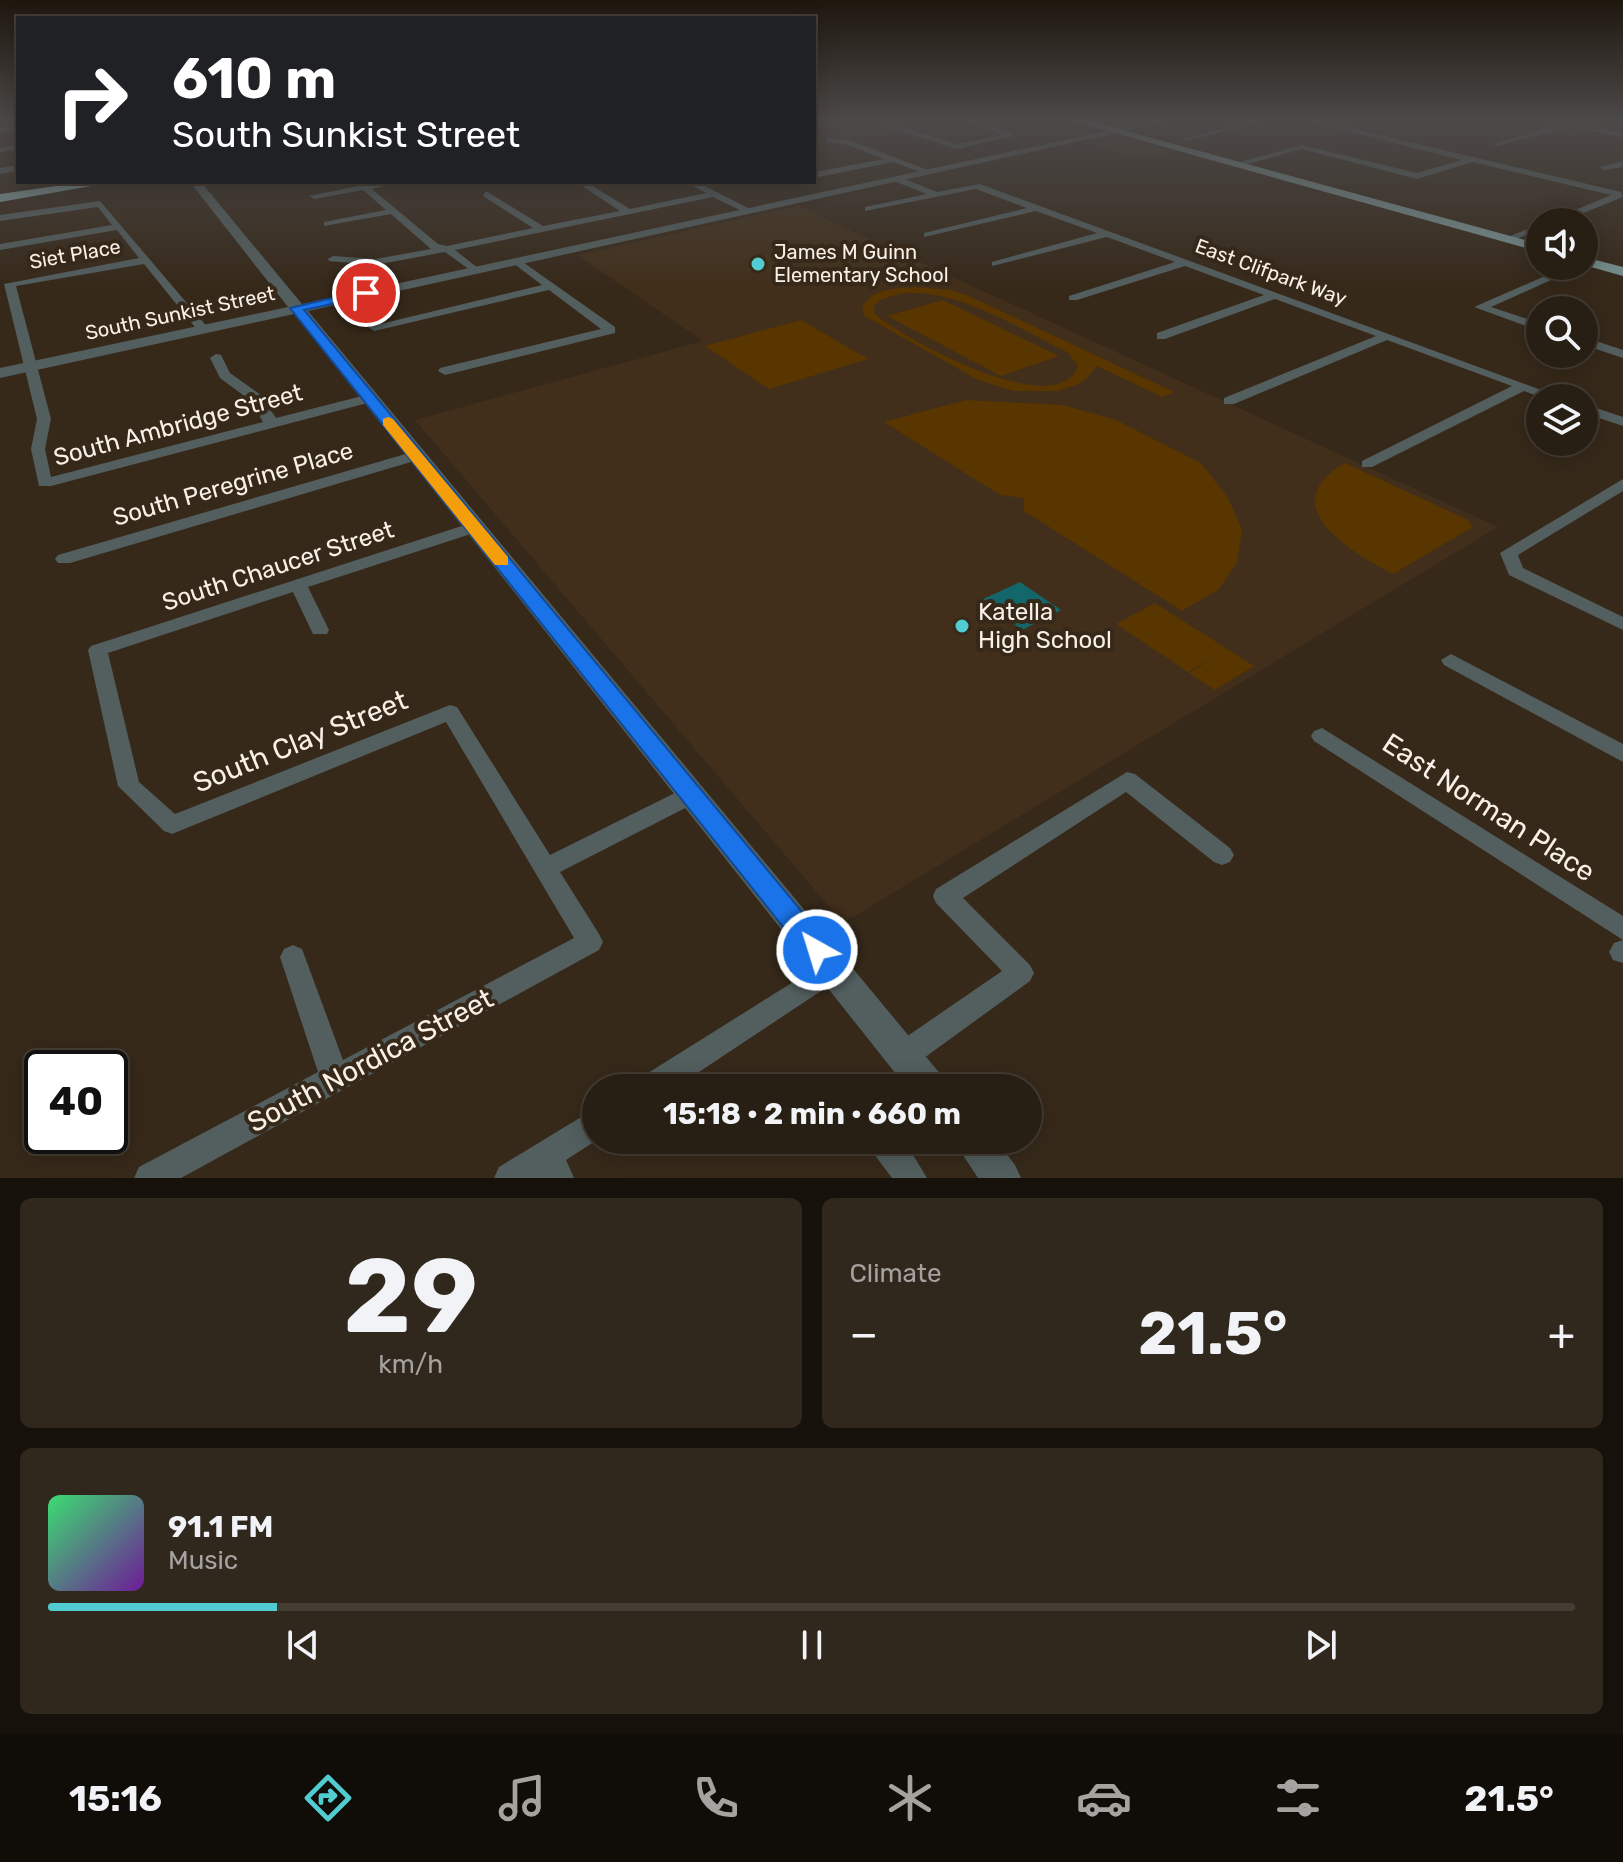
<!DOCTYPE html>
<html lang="en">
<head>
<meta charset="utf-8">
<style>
	:root { --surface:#281f14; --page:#30271d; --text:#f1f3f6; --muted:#a5a2a0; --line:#443d34; --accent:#51ccd1 }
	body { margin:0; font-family:Rubik,sans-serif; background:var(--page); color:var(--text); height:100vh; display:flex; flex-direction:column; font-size:30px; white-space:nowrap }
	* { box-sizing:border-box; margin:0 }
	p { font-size:26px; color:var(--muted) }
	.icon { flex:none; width:44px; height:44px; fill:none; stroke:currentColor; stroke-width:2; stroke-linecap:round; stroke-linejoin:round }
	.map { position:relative; height:1178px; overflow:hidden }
	.details { display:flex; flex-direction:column; gap:20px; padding:20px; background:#16110b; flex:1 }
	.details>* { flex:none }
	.hud { position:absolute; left:16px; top:16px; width:800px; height:168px; border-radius:0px; box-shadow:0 4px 20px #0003,0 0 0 2px var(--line); background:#202124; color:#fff; overflow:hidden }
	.fabs { position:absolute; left:1526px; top:208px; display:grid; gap:16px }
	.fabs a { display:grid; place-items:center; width:72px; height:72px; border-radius:50%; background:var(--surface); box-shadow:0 4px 20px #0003,0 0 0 2px var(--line); font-size:40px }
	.speed { position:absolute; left:24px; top:1050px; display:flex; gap:16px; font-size:40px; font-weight:700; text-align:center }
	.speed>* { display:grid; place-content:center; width:104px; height:104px; border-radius:50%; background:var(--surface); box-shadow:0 4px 20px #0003,0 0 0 2px var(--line); line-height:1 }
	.speed .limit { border:4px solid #111; border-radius:12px; background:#fff; color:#111 }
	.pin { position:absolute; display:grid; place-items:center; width:68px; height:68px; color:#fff; margin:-34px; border:4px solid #fff; border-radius:50%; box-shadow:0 2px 8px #0007 }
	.me { position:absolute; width:88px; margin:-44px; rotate:321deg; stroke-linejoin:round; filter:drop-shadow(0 0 6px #0008) }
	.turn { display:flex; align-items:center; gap:28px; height:168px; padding:0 24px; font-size:36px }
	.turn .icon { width:104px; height:104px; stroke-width:2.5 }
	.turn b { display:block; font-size:56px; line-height:68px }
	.big { font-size:60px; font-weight:700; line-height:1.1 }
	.details .tile { flex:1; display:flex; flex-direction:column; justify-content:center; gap:12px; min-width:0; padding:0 28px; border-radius:12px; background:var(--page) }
	.details .dial { align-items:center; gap:0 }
	.dial b { font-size:104px; line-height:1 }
	.song { display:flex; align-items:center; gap:24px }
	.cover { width:96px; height:96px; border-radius:12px; background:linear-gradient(135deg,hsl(140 70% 55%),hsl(280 70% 35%)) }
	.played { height:8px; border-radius:4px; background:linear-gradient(90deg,var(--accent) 15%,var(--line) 15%) }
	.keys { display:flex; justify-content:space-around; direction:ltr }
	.heat { display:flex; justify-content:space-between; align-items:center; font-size:44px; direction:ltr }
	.details .tiles { flex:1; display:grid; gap:20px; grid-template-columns:1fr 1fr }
	.tile:last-child { grid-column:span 2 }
	.trip { position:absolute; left:582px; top:1074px; width:460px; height:80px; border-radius:40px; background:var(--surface); box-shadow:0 4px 20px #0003,0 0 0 2px var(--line); font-weight:700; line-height:80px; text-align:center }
	.menu { display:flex; height:128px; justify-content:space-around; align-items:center; background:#100c08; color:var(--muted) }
	.menu .icon { width:56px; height:56px }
	.menu .on { color:var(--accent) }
	.menu b { font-size:36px; color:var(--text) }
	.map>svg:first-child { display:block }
	.built { fill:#412f1b }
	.green { fill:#593500; fill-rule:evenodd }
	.water { fill:#136669 }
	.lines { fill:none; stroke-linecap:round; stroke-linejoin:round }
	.minor { fill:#535e5e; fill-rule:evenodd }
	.tertiary { fill:#535e5e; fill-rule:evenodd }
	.primary { fill:#789090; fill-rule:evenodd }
	.motorway { fill:#87a3a4; fill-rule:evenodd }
	.route { fill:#1a73e8; stroke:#114b97; stroke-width:2 }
	.slow { fill:#f59e0b }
	.poi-dot { fill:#51ccd1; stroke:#36291a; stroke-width:3 }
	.labels { text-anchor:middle; stroke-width:8; stroke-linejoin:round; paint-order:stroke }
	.far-poi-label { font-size:20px; fill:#f9f0e7; stroke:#36291a; text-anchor:start }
	.far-street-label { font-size:20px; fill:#f9f0e7; stroke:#36291a }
	.street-label { font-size:24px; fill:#f9f0e7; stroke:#36291a }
	.poi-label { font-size:24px; fill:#f9f0e7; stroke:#36291a; text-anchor:start }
	.near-street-label { font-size:28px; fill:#f9f0e7; stroke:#36291a }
</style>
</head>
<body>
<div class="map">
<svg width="1623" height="1178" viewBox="0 0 1623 1178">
	<rect width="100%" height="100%" fill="#36291a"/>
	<g class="built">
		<polygon points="1121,137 1126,138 1173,151 1141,159 1088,143"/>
		<polygon points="798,206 1498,527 843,923 415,420 703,341 577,255"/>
	</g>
	<g class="green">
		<path d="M 915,287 L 951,290 L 969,296 L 1174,392 L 1162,397 L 1097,366 L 1085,380 L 1073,386 L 1057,391 L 1013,391 L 976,379 L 865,316 L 862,309 C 868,289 897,288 915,287 ZM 902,293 C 961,290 1015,327 1067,352 L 1078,365 C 1060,425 901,338 874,313 L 874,306 L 880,300 Z"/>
		<polygon points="943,300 1059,356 1001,376 887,316"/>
		<polygon points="801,320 868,359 769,389 705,346"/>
		<polygon points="966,400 1063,405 1116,420 1201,463 1228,498 1242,530 1237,563 1218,590 1182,611 1024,511 1024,498 1000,495 884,422"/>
		<path d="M 1345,463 L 1468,520 L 1473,527 L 1393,574 C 1350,552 1272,505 1345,463 Z"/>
		<polygon points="1155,603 1254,666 1215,690 1189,673 1215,657 1188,672 1116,624"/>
	</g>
	<polygon class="water" points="1020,582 1061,610 1022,630 981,600"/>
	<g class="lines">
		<g class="minor">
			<polygon points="881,121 957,144 1003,135 963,121 976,121 1016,135 957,149 881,125"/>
			<polygon points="1250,121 1265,121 1186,141 1182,139"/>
			<polygon points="1306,121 1321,121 1621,192 1623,197 1561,222 1547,222 1611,195 1472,162 1417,179 1302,149 1237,167 1233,164 1302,145 1417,173 1462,160"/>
			<polygon points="1557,121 1623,133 1623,137 1569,127 1497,146 1493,144 1559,125"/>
			<polygon points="18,126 18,130 0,132 0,128"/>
			<polygon points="826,138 849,140 933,172 926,174 893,162 814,178 814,172 884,159 845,144 826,142"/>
			<polygon points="18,145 18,149 0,152 0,148"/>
			<polygon points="1623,161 1623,167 1604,170 1600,167"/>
			<polygon points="18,165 18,171 0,174 0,168"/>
			<polygon points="897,176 937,192 980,184 1563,398 1543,398 1524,391 1372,467 1362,467 1362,461 1512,386 1387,340 1234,404 1224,404 1224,398 1376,336 1275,299 1165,339 1157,339 1157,333 1264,295 1185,266 1077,300 1069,300 1069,296 1175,262 1107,237 992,266 992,262 1097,233 1036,211 924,237 924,233 1027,208 976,189 865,211 865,207 927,194 894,181"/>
			<polygon points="355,182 367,184 401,182 372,189 438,244 447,246 533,228 483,196 486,191 543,226 620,211 576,182 586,182 630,209 706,193 686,182 697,182 754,211 746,213 713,197 455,250 478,268 479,270 474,273 445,252 375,265 329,261 328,259 333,256 375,259 431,249 391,214 324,226 324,222 386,210 363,190 314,199 309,196 358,186"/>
			<polygon points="100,201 209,329 199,332 144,264 16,286 51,419 45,449 51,477 263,422 251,401 220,378 210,358 216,354 221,355 230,373 261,395 276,418 370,394 375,395 375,401 51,486 39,486 31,449 37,419 4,284 139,258 117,230 0,250 0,244 112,225 98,207 0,221 0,215"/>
			<polygon points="1540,224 1540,230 1508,242 1503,239"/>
			<polygon points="517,258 615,327 615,333 445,375 438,371 440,368 601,329 549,290 374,331 368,327 542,285 513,263 512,261"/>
			<polygon points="1568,266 1582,266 1491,307 1540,323 1540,331 1474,307"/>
			<polygon points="1584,337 1623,350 1623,358 1584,345"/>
			<polygon points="1584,404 1623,417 1623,426 1584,413"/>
			<polygon points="416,451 424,456 421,459 70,563 58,563 55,559 58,555"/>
			<polygon points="1623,479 1623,491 1518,555 1523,568 1623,617 1623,630 1509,575 1500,553"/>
			<polygon points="474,522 482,527 480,531 308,587 329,630 327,634 313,634 293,592 108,653 139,782 175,814 450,705 457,707 550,855 683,789 691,786 699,789 702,795 699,801 560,872 599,934 603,942 599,950 181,1178 134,1178 139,1167 318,1072 280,957 284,949 293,945 302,949 343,1060 574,938 446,722 172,834 164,831 118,786 88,650 91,646"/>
			<polygon points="1451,654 1623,744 1623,762 1444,665 1441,660"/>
			<polygon points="1322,728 1623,916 1623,963 1613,960 1609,952 1614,943 1623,940 1314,741 1311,736 1314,731"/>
			<polygon points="1127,772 1135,774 1230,848 1234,855 1230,862 1222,865 1214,862 1126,792 963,898 1030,965 1034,973 1030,981 913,1066 903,1070 893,1066 889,1056 893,1046 1002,971 936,903 933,896 936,889"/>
			<polygon points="833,957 842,961 846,969 842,977 675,1088 635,1088 640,1078"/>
			<polygon points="596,1108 597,1140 566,1160 574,1178 494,1178 499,1167"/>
			<polygon points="871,1140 904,1140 927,1178 892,1178 874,1154"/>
		</g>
		<g class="tertiary">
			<polygon points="1153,121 1171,121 308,311 942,1076 947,1088 907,1088 294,314 0,378 0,368 288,307 190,182 201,182 302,304"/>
			<polygon points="953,1140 996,1140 1015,1165 1021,1178 978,1178"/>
		</g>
		<g class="primary">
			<polygon points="1072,121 1090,121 1540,244 1540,252"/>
			<polygon points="1584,257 1623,267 1623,276 1584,265"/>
		</g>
		<polygon class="motorway" points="84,182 114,182 0,202 0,194"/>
	</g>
	<linearGradient id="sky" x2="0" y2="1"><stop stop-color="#1e170e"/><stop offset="0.42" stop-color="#4c4949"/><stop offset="1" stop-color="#4c4949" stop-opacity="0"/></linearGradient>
	<rect width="1623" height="286" fill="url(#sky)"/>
	<polygon class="route" points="366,290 370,296 304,310 827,942 831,950 827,958 817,962 808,958 290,308"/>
	<polygon class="slow" points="388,417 393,419 508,557 508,565 495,565 383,425 383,419"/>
	<g class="poi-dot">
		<circle cx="758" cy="264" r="8"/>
		<circle cx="962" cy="626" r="8"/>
	</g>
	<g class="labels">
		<g class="far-poi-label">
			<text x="774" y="259">James M Guinn<tspan x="774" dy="23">Elementary School</tspan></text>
		</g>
		<g class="far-street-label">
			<text transform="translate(75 254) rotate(-10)" y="7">Siet Place</text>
			<text transform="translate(1271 272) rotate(20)" y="7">East Clifpark Way</text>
			<text transform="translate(180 313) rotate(-12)" y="7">South Sunkist Street</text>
		</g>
		<g class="street-label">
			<text transform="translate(178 425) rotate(-15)" y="8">South Ambridge Street</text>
			<text transform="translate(233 484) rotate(-16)" y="8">South Peregrine Place</text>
			<text transform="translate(278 566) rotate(-18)" y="8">South Chaucer Street</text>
		</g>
		<g class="poi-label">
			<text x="978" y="620">Katella<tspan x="978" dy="28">High School</tspan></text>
		</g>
		<g class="near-street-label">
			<text transform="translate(300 741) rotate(-22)" y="10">South Clay Street</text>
			<text transform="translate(1489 807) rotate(33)" y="10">East Norman Place</text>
			<text transform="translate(370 1060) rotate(-28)" y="10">South Nordica Street</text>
		</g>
	</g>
</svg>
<div class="fabs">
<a><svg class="icon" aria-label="sound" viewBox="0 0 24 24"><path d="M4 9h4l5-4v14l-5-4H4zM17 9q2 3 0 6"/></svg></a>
<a><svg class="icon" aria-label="search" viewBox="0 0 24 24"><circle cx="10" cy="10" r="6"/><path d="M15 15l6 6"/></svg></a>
<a><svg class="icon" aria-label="layers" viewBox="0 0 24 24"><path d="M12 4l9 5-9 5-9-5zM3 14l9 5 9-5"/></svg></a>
</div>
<div class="speed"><div class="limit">40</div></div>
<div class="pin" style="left:366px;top:293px;background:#d93025"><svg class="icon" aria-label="arrive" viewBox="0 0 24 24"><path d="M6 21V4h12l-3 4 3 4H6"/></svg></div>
<svg class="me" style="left:817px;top:950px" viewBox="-20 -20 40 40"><circle r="17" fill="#1a73e8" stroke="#fff" stroke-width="3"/><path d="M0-11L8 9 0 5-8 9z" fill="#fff"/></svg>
<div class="trip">15:18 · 2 min · 660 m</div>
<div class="hud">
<div class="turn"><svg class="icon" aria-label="right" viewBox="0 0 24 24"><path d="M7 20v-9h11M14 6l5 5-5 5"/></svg><div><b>610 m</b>South Sunkist Street</div></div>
</div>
</div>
<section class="details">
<div class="tiles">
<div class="tile dial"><b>29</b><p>km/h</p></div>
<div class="tile"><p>Climate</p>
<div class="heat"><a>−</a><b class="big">21.5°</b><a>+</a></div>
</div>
<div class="tile">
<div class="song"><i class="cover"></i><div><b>91.1 FM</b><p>Music</p></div></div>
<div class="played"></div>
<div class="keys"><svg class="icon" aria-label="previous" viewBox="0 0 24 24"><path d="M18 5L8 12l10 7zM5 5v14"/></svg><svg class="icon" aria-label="pause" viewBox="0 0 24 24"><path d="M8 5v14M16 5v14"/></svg><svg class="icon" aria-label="next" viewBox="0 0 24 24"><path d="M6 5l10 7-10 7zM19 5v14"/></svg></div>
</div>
</div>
</section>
<nav class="menu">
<b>15:16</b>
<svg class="icon on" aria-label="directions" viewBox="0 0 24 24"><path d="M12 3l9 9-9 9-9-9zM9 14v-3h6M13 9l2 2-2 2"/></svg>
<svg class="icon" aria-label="music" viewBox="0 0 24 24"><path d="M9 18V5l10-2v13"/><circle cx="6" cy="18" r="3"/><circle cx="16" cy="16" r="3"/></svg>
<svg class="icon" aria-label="phone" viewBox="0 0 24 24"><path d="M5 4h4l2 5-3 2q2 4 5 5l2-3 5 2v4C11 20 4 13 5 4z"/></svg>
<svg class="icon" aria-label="climate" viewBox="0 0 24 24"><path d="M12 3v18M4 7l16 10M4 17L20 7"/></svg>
<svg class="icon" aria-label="car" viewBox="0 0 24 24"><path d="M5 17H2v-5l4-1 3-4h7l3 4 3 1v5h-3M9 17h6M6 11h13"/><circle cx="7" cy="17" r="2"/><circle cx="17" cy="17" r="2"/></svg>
<svg class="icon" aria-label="filters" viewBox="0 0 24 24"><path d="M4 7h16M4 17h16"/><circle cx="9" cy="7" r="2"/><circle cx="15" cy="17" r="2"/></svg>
<b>21.5°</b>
</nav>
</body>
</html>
